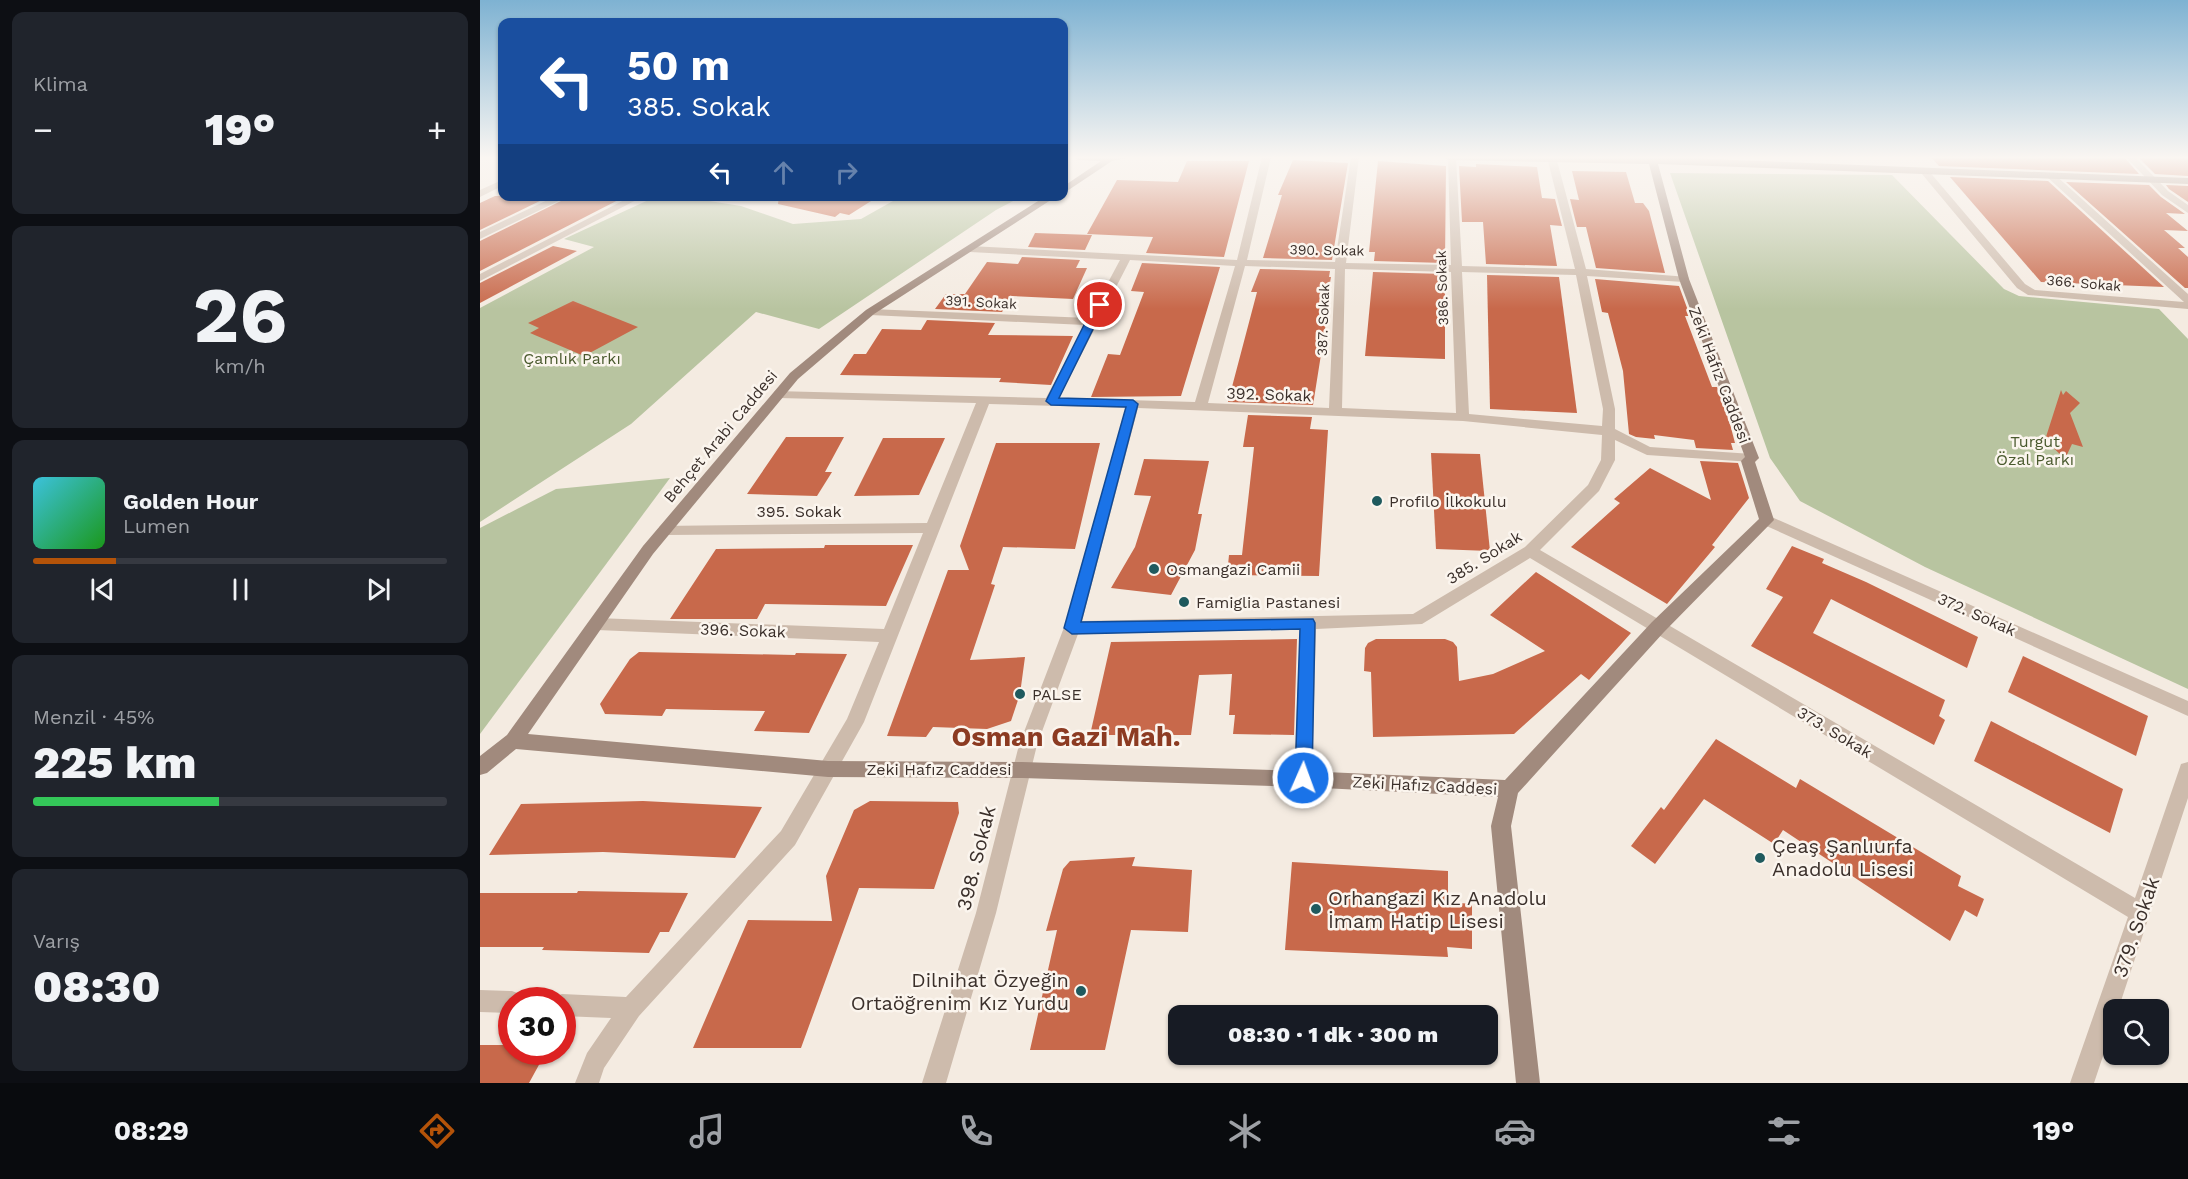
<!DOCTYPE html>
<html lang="tr">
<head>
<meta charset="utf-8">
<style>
	:root { --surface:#171b24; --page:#20242c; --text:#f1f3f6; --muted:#9ea1a6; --line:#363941; --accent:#b45309 }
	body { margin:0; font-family:"Work Sans",sans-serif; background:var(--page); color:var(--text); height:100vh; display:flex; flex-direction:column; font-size:22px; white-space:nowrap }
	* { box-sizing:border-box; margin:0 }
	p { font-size:20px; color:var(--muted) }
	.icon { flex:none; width:33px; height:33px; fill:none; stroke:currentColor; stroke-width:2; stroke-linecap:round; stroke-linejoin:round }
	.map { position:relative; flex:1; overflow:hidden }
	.sheet { display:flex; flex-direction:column; gap:12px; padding:12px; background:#0d0f14; width:480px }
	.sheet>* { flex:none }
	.guide { position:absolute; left:18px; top:18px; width:570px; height:183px; border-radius:12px; box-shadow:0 2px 4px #0004; background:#1a4fa0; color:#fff; overflow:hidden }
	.fabs { position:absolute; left:1623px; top:999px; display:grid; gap:12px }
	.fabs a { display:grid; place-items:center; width:66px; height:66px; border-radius:12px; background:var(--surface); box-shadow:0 2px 4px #0004; font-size:30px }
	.speed { position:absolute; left:18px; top:987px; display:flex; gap:12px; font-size:30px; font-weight:700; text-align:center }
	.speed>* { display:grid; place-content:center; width:78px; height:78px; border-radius:50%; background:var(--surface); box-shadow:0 2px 4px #0004; line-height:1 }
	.speed .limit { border:9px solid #d22; background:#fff; color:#111 }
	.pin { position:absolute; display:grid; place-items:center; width:51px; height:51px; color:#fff; margin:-26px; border:3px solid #fff; border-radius:50%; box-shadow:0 2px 6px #0007 }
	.me { position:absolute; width:66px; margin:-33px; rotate:2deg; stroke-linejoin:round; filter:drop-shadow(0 0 4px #0008) }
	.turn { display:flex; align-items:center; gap:21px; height:126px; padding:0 30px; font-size:27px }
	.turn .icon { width:78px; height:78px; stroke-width:2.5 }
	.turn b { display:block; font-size:42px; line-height:51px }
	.lanes { display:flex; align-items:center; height:57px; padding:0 30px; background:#0003; justify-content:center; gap:30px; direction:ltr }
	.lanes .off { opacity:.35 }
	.big { font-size:45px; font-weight:800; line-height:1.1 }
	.sheet .tile { flex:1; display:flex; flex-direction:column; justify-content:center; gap:9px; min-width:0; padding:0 21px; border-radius:12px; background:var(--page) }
	.sheet .dial { align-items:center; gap:0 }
	.dial b { font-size:78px; line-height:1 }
	.song { display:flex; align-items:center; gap:18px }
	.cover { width:72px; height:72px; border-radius:9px; background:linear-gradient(135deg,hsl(190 70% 55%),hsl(120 70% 35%)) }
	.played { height:6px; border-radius:3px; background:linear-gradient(90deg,var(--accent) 20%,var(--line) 20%) }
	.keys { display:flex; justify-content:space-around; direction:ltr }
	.heat { display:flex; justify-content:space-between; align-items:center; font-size:33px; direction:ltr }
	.charge { height:9px; border-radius:4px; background:linear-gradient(90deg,#34c759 45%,var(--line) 0) }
	.trip { position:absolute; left:688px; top:1005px; width:330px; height:60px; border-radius:12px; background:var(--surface); box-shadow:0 2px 4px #0004; font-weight:800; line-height:60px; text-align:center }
	.menu { display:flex; height:96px; justify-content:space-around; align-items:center; background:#090b0e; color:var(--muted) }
	.menu .icon { width:42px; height:42px }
	.menu .active { color:var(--accent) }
	.menu b { font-size:27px; color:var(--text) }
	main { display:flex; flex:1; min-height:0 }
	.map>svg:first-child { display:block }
	.green { fill:#b8c4a0 }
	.building { fill:#c8694b }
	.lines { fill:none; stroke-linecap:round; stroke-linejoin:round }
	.street { fill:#cdbbac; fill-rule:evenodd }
	.secondary { fill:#a18a7d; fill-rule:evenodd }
	.route { fill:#1a73e8; stroke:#114b97; stroke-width:1.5 }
	.poi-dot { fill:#1f5a5e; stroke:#fbf5ee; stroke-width:2 }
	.labels { text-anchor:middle; stroke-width:5; stroke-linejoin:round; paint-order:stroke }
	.far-street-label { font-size:14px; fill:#3b302b; stroke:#fbf5ee }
	.park-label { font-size:16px; fill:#4a5a2e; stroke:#fbf5ee }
	.street-label { font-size:16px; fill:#3b302b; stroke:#fbf5ee }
	.poi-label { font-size:16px; fill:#3b302b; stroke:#fbf5ee; text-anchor:start }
	.near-poi-label { font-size:20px; fill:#3b302b; stroke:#fbf5ee; text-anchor:start }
	.near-street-label { font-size:20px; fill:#3b302b; stroke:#fbf5ee }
	.near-district-label { font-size:27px; font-weight:bold; fill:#8c3b22; stroke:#fbf5ee }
</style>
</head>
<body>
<main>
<section class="sheet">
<div class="tile"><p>Klima</p>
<div class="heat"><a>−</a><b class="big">19°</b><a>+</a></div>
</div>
<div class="tile dial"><b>26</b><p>km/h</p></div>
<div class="tile">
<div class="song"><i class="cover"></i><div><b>Golden Hour</b><p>Lumen</p></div></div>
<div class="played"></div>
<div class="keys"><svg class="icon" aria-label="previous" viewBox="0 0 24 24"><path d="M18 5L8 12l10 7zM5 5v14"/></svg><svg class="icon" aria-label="pause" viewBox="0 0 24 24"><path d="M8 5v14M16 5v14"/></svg><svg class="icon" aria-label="next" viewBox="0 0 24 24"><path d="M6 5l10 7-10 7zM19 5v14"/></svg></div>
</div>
<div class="tile"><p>Menzil · 45%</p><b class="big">225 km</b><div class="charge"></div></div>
<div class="tile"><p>Varış</p><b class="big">08:30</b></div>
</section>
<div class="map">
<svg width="1708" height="1083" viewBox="0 0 1708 1083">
	<rect width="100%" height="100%" fill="#f4ebe1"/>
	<g class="green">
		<polygon points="1190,173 1412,175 1524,289 1539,296 1679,309 1708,339 1708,689 1445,567 1320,501 1290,458"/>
		<polygon points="175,197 204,197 261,206 313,224 381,219 420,197 541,197 516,210 339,329 276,312 151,424 0,522 0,308 114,247 84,239"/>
		<polygon points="190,478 0,734 0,528 76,489"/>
	</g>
	<g class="building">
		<polygon points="1451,157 1644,157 1659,174 1459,166"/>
		<polygon points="1658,157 1708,158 1708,176 1675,174"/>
		<polygon points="813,160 868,163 852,260 783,258 802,195 798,195"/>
		<polygon points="707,161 769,161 744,257 666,253 673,237 607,234 637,180 698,182"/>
		<polygon points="898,161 966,166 965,263 894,261 895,252 889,252"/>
		<polygon points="996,164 1057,167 1062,198 1075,199 1082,226 1070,225 1077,266 1006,264 1003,222 982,222 979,166 996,167"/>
		<polygon points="1092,171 1146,172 1155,203 1163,203 1169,211 1185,273 1116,268 1106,227 1097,227 1090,199 1099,200"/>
		<polygon points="1470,177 1568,181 1684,287 1561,282"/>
		<polygon points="1586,182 1669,185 1681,197 1705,214 1686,213 1708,231 1684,230 1705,248 1698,248 1708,257 1708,288 1705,288"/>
		<polygon points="1686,185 1708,186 1708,202 1689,189"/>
		<polygon points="15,196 70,196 0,230 0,203"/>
		<polygon points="91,196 146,196 0,271 0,241"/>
		<polygon points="299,196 399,196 369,215 360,213 355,217 298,204"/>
		<polygon points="555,233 612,235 605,250 548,247"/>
		<polygon points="73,246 97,251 0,303 0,283"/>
		<polygon points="542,257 600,260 596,268 607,268 593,299 532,296 522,312 455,309 466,294 485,294 507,262 538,264"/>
		<polygon points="662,263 740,267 701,396 611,397 628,354 640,355 664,292 651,291"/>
		<polygon points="780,269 850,271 849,277 851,277 843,323 846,323 833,405 748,402 777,292 771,292"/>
		<polygon points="893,272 965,274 965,359 885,356"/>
		<polygon points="1007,275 1079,277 1097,413 1010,409"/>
		<polygon points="1115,279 1199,286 1210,316 1205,316 1232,387 1237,387 1250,424 1255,443 1251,443 1253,450 1216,448 1214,440 1174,435 1175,439 1156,437 1149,434 1143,371 1128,313 1122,312"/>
		<polygon points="93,301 158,327 104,356 50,333 59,328 48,323"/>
		<polygon points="447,320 515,323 508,335 593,336 571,385 519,382 521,378 360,375 374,354 386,354 402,329 441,330"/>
		<polygon points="1581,390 1583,395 1586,391 1600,403 1590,413 1603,447 1592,444 1585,459 1565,440"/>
		<polygon points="768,415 832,417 830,429 848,430 839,576 747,575 749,555 762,555 774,447 763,447"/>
		<polygon points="306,437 364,437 345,472 352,472 337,496 267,494"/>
		<polygon points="403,438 465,438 439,495 374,496"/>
		<polygon points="516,443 620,443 595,549 523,547 521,553 511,584 515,585 490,660 545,657 540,694 531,721 507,729 453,727 446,737 407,736 468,570 489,570 480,546"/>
		<polygon points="951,453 1000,454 1010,551 956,549"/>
		<polygon points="664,459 729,461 718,514 722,514 715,550 691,595 631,588 655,547 671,496 654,495"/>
		<polygon points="1220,461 1258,463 1269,498 1232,545 1235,547 1187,604 1091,547 1140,503 1134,499 1170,468 1231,500"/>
		<polygon points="345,545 433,545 406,606 285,604 277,619 190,619 236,549 344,548"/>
		<polygon points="1312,546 1344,559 1342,563 1386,582 1498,637 1487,668 1351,599 1333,633 1465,700 1459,716 1465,720 1454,745 1271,646 1303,597 1286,589"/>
		<polygon points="1056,572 1151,633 1109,680 1101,674 1034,734 893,737 891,672 884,671 885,648 888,643 896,639 965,639 973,642 977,647 979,681 1013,674 1065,651 1010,615"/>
		<polygon points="817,639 814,735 753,734 755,715 749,715 752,674 719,675 711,735 610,735 631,642"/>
		<polygon points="159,652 315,655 316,653 367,654 329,733 274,731 285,711 186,709 182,716 125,714 120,704 150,659"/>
		<polygon points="1543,656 1668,716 1656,756 1528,692"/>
		<polygon points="1511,721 1643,789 1630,833 1494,761"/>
		<polygon points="1236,739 1316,788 1320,779 1481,876 1478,886 1504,899 1497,917 1485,910 1470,941 1303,830 1294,844 1224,799 1175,864 1151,846 1181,807 1184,810"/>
		<polygon points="163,801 282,807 255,858 123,852 9,855 41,804"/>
		<polygon points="390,801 478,802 479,813 454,889 379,888 321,1048 213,1048 268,920 352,921 346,876 374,810"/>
		<polygon points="655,857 652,866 712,870 708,932 651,930 625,1050 550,1050 577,930 566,931 583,869 590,861"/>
		<polygon points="812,862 968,871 968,902 992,904 992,949 967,947 968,957 805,950"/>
		<polygon points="98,891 208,893 189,932 180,932 169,953 62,950 64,947 0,947 0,893 97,893"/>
		<polygon points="0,1045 32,1045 32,1052 66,1052 49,1083 0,1083"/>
	</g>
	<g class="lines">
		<g class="street">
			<path d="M 782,157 L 791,157 L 767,260 L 855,262 L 871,157 L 879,157 L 866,263 L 971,265 L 968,157 L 976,157 L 982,266 L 1095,269 L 1067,157 L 1076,157 L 1106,269 L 1208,277 L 1209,279 L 1204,282 L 1107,276 L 1135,409 L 1135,429 L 1170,447 L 1272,454 L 1279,458 L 1272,462 L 1167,455 L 1135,440 L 1135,460 L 1119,491 L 1060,550 L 1655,898 L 1699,770 L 1701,764 L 1708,762 L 1708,798 L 1638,1010 L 1634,1010 L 1634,1023 L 1614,1083 L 1590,1083 L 1648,917 L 1050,558 L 942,624 L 836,629 L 832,779 L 830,785 L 823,787 L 816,785 L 814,779 L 820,629 L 598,634 L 557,745 L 516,913 L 466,1083 L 442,1083 L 496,913 L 539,745 L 588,617 L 646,408 L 509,404 L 384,722 L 315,845 L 159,1016 L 124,1068 L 119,1083 L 95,1083 L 107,1053 L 131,1018 L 82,1016 L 82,1000 L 73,1000 L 74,997 L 82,994 L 146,997 L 301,831 L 367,719 L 399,642 L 117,630 L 111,628 L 109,624 L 111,620 L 117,618 L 404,629 L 443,533 L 185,535 L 180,534 L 178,530 L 180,526 L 447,523 L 496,403 L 299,398 L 293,394 L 295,391 L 566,398 L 605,325 L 390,315 L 384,312 L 390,309 L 609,318 L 640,260 L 490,252 L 485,249 L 490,246 L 757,260 ZM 650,260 L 755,266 L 715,402 L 579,398 ZM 765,266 L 855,269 L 849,408 L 728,403 ZM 865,269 L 971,272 L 976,413 L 862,408 ZM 982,272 L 1096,275 L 1123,409 L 1122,426 L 989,414 ZM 658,408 L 983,421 L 1122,435 L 1121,460 L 1108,485 L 1045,547 L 933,614 L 602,621 Z"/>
			<polygon points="1646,157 1655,157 1688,191 1708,205 1708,213 1682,195"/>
			<polygon points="1442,170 1448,170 1545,284 1555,290 1704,302 1566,176 1574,174 1708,294 1708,309 1548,295 1537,288 1442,174"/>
			<polygon points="22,180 22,186 0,197 0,190"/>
			<polygon points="76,196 89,196 0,239 0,232"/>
			<polygon points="152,196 164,196 0,281 0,274"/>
			<polygon points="1287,515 1708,701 1708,716 1282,524 1280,520 1282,516"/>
			<polygon points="0,990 32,991 40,994 42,1000 32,1000 32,1013 0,1012"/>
		</g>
		<g class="secondary">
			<polygon points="594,157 651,157 632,161 584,193 584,186 621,161 598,160"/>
			<polygon points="964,157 1177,157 1708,178 1708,184 1178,164 1209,279 1279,458 1275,462 1294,520 1184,632 1038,793 1031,826 1060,1083 1036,1083 1011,826 1018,797 823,787 542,778 348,777 36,749 7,773 0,775 0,756 27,735 163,546 310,373 386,310 566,196 577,196 394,314 318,379 173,554 48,734 348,761 542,762 823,771 1025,780 1172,622 1279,519 1261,461 1265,457 1199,279 1169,164 968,160"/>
		</g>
	</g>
	<linearGradient id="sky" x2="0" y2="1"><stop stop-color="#7eb2d2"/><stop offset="0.51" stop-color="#faf6f2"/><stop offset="1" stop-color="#faf6f2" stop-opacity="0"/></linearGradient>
	<rect width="1708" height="309" fill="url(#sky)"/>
	<polygon class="route" points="620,302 625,305 579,398 653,400 658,404 601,622 833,619 835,623 832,778 829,784 823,786 817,784 815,778 820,629 592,634 584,628 646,407 571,405 566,401 614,305"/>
	<g class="poi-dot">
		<circle cx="897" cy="501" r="6"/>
		<circle cx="674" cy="569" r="6"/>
		<circle cx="704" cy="602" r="6"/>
		<circle cx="540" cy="694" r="6"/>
		<circle cx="1280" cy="858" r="6"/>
		<circle cx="836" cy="909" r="6"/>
		<circle cx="601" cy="991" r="6"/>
	</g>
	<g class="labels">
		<g class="far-street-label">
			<text transform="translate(847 250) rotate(1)" y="5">390. Sokak</text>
			<text transform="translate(1604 283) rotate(5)" y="5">366. Sokak</text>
			<text transform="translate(962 288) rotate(-92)" y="5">386. Sokak</text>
			<text transform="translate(501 302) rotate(3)" y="5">391. Sokak</text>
			<text transform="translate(843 320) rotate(-88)" y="5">387. Sokak</text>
		</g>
		<g class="park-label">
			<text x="92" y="364">Çamlık Parkı</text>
			<text x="1555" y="447">Turgut<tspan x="1555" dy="18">Özal Parkı</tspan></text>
		</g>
		<g class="street-label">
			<text transform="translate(1240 375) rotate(69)" y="6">Zeki Hafız Caddesi</text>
			<text transform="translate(789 394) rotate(2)" y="6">392. Sokak</text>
			<text transform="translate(240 436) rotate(-50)" y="6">Behçet Arabi Caddesi</text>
			<text x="319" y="517">395. Sokak</text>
			<text transform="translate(1004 557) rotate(-32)" y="6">385. Sokak</text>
			<text transform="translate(1497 614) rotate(24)" y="6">372. Sokak</text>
			<text transform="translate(263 630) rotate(2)" y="6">396. Sokak</text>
			<text transform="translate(1355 732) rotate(31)" y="6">373. Sokak</text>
			<text x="459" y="775">Zeki Hafız Caddesi</text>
			<text transform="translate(945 785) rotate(3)" y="6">Zeki Hafız Caddesi</text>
		</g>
		<g class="poi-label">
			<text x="909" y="507">Profilo İlkokulu</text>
			<text x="686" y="575">Osmangazi Camii</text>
			<text x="716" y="608">Famiglia Pastanesi</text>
			<text x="552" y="700">PALSE</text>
		</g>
		<g class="near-poi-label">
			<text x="1292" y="853">Çeaş Şanlıurfa<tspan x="1292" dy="23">Anadolu Lisesi</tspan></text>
			<text x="848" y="905">Orhangazi Kız Anadolu<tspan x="848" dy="23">İmam Hatip Lisesi</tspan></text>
			<text x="589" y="987" text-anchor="end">Dilnihat Özyeğin<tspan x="589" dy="23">Ortaöğrenim Kız Yurdu</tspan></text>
		</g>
		<g class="near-street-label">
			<text transform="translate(496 858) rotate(-76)" y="7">398. Sokak</text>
			<text transform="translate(1656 927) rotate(-71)" y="7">379. Sokak</text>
		</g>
		<g class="near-district-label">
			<text x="586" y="746">Osman Gazi Mah.</text>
		</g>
	</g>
</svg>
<div class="fabs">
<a><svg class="icon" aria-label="search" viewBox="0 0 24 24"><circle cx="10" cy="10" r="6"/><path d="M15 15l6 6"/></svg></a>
</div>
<div class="speed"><div class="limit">30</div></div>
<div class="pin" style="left:620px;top:305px;background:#d93025"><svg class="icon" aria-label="arrive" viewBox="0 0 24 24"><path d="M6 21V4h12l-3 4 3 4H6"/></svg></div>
<svg class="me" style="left:823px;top:778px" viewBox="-20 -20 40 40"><circle r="17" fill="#1a73e8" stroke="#fff" stroke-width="3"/><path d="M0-11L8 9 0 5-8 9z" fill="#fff"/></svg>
<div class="trip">08:30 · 1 dk · 300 m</div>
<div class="guide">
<div class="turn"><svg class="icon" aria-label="left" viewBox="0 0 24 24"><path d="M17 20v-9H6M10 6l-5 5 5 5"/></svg><div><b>50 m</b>385. Sokak</div></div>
<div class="lanes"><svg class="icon" aria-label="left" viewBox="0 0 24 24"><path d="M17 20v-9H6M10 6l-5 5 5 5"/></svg><svg class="icon off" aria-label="ahead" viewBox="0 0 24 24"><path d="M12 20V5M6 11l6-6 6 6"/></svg><svg class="icon off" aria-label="right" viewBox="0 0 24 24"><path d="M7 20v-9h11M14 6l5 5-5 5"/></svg></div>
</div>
</div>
</main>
<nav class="menu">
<b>08:29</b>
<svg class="icon active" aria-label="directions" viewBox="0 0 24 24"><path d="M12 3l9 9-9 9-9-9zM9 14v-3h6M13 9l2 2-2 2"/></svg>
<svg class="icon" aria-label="music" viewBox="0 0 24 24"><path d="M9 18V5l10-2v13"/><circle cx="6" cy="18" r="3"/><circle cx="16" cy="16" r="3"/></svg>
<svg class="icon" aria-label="phone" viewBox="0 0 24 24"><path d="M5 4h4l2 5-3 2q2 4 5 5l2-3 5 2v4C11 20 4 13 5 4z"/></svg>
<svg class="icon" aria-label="climate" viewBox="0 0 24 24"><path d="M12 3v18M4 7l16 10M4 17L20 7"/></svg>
<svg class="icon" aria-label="car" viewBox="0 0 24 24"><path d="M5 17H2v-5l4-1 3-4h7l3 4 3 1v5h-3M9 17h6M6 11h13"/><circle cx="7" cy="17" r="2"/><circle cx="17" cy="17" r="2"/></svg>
<svg class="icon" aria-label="filters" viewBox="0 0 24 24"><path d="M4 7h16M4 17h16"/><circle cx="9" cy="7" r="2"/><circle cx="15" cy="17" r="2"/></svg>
<b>19°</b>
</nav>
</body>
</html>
